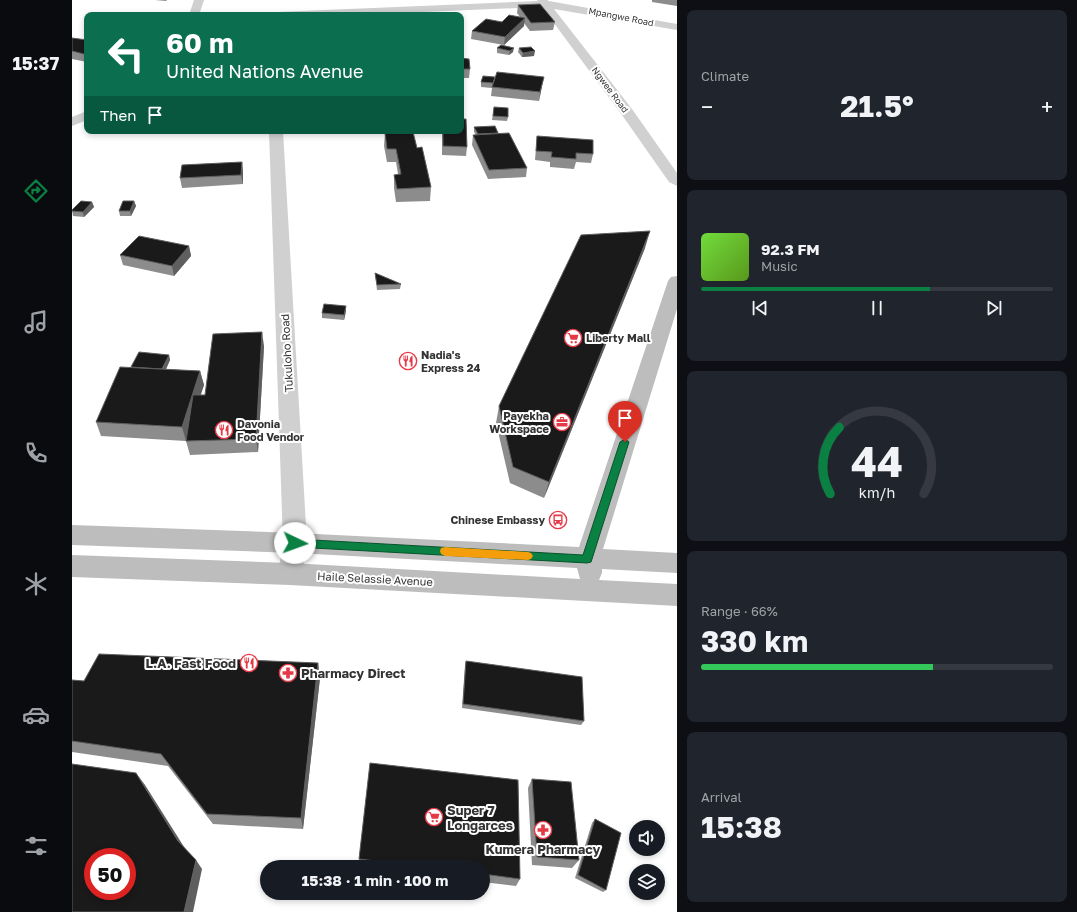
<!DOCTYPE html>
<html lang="en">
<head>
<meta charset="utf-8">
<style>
	:root { --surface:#171b24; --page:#20242c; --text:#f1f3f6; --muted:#9ea1a6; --line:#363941; --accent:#0b8043 }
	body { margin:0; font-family:"Golos Text",sans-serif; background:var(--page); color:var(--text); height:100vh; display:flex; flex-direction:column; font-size:15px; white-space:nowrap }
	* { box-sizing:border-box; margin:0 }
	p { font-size:13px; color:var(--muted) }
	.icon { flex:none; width:22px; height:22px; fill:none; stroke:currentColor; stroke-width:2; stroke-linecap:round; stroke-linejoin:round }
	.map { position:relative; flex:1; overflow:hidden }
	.details { display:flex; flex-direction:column; gap:10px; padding:10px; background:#0d0f14; width:400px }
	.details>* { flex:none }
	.banner { position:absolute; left:12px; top:12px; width:380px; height:122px; border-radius:8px; box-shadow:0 2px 6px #0003; background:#0b6e4f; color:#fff; overflow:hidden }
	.fabs { position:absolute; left:557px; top:820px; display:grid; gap:8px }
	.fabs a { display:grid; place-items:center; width:36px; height:36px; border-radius:50%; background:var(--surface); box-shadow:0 2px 6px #0003; font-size:20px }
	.speed { position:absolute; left:12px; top:848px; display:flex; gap:8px; font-size:20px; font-weight:700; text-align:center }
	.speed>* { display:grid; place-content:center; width:52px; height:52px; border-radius:50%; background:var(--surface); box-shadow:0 2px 6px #0003; line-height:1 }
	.speed .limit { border:6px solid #d22; background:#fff; color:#111 }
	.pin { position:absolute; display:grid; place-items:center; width:34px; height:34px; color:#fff; margin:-41px -17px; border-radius:50% 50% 50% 0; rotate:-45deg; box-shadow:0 0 4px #0007 }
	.pin .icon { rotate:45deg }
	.me { position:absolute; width:44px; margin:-22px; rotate:93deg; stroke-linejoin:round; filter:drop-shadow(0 0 3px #0008) }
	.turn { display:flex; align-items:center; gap:14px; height:84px; padding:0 16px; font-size:18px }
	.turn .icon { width:52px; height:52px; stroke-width:2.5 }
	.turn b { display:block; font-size:28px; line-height:34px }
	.then { display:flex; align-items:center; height:38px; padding:0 16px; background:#0003; gap:8px; font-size:15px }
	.big { font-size:30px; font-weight:700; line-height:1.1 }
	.details .tile { flex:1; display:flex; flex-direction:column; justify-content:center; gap:6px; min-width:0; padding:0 14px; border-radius:8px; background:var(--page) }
	.details .dial { align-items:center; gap:0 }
	.dial svg { height:104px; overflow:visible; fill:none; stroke:var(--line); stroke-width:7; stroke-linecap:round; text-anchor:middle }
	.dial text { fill:var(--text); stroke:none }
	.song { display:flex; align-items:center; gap:12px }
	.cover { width:48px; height:48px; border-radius:6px; background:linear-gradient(135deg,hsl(100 70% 55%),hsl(90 70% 35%)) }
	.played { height:4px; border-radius:2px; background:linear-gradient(90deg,var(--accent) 65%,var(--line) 65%) }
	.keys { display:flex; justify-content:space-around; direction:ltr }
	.heat { display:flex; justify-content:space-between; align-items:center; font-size:22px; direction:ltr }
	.charge { height:6px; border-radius:3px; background:linear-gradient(90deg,#34c759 66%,var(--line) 0) }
	.trip { position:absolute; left:188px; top:860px; width:230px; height:40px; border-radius:20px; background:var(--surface); box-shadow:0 2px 6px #0003; font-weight:700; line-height:40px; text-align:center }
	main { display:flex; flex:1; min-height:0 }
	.tabs { display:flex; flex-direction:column; width:72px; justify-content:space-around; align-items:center; background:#090b0e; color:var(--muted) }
	.tabs .icon { width:28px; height:28px }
	.tabs .selected { color:var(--accent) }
	.tabs b { font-size:18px; color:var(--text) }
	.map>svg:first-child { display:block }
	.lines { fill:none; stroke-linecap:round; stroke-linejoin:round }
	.minor { fill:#d0d0d0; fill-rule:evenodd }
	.secondary { fill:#bdbdbd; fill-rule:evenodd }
	.wall { fill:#8c8c8c }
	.shaded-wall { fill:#5f5f5f }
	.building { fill:#1a1a1a; stroke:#5f5f5f; fill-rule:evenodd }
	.route { fill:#0b8043; stroke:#07532c }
	.slow { fill:#f59e0b }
	.labels { text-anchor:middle; stroke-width:4; stroke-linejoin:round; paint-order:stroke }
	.far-street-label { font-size:9px; fill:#333; stroke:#fff }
	.poi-label { font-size:11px; font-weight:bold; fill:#333; stroke:#fff; text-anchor:start }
	.street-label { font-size:11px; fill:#333; stroke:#fff }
	.near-poi-label { font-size:13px; font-weight:bold; fill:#333; stroke:#fff; text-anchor:start }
</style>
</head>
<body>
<main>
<nav class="tabs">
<b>15:37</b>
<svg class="icon selected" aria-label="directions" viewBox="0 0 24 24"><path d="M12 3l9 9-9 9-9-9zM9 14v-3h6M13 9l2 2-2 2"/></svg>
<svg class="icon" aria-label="music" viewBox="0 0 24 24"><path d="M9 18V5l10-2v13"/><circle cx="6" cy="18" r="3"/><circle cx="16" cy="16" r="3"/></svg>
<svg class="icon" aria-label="phone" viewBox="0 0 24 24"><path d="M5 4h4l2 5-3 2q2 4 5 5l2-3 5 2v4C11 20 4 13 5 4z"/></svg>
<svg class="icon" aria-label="climate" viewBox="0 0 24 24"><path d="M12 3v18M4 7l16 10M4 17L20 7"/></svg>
<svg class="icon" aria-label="car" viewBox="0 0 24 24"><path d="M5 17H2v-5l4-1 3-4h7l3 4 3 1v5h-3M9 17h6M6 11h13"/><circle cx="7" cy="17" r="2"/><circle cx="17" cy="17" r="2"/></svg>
<svg class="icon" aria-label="filters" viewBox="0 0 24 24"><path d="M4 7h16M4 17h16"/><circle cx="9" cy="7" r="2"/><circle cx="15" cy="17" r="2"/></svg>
</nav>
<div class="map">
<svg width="605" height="912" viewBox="0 0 605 912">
	<rect width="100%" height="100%" fill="#fff"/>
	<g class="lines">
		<g class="minor">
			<polygon points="122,0 132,0 127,15 117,15"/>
			<polygon points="465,0 475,0 477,1 605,24 605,30 482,9 560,109 605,173 605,186 597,182 550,115 470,7 283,15 200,15 205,12 466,1"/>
			<polygon points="15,111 15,120 0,126 0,117"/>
			<polygon points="197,131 211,131 235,543 230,574 227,582 218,585 209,582 206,574 211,543"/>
		</g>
		<polygon class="secondary" points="605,276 605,309 531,549 605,553 605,573 530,569 530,573 527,580 605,584 605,606 218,585 0,577 0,555 218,563 508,579 505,568 223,553 0,545 0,525 223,533 507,547 596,281 599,277"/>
	</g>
	<g class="wall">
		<polygon points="83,0 95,0 94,1"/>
		<polygon points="580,0 605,0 605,6 580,2"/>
		<polygon points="446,5 483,22 481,30 458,31 452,23 452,26 432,45 399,39 400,31 430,22 448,17 445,13"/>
		<polygon points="0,38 15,40 15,62 0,59"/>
		<polygon points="425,48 441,52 437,55 425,53"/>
		<polygon points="447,48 462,56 450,57 446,52"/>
		<polygon points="389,55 389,58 398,69 397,78 389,78"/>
		<polygon points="409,82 470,86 467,101 419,96 420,88 409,87"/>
		<polygon points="422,107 436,117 435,121 420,120"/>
		<polygon points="402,127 426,133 426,134 455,168 454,177 416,179 400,145 401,135 404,135 402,132"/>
		<polygon points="370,131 389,131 395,147 394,156 370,155"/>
		<polygon points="313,133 345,148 359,187 358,201 324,202 322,188 322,175 326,174 324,162 315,162 312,146"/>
		<polygon points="465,136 521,154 519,163 504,162 502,169 478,167 478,162 463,160"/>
		<polygon points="170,162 171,172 171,184 110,188 108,178"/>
		<polygon points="62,201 64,206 59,216 48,216 47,211"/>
		<polygon points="20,202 22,207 12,217 1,216 0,210"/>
		<polygon points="117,246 119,256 102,276 51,265 48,255"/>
		<polygon points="573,248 472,498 438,483 424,423 427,406"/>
		<polygon points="303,273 329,284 328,289 305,290"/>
		<polygon points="274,311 272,320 250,318 250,313"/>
		<polygon points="192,346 186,452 118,455 114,441 115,438 114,441 29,436 24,422 59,367 97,355 98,360 94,369 128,371 132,385 128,395 133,395"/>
		<polygon points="394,661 512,721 509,725 390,708 393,665"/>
		<polygon points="246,663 248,678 231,829 141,824 96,766 0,752 0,680 12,681"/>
		<polygon points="298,763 446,780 448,879 444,886 411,882 411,867 293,867 288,866 287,859"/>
		<polygon points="460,779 507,860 500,868 460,865 456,788"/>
		<polygon points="523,819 534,890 531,892 503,878 520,823"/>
	</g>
	<g class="shaded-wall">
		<polygon points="453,18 452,26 432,45 433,37"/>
		<polygon points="442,48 441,52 437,55 438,51"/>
		<polygon points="463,51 462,56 450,57 451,53"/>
		<polygon points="15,52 15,62 12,54"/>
		<polygon points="472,77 470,86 467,101 468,92"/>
		<polygon points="170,162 171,172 171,184 169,175"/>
		<polygon points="62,201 64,206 59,216 58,211"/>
		<polygon points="20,202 22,207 12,217 11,212"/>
		<polygon points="578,231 573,248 472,498 477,482"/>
		<polygon points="117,246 119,256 102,276 100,266"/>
		<polygon points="274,306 274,311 272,320 272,315"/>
		<polygon points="190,332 192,346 186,452 184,439"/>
		<polygon points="97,355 98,360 91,376 90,371"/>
		<polygon points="128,371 132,385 114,441 110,427"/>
		<polygon points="246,663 248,678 231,829 229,818"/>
		<polygon points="64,773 73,785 114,850 106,841"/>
		<polygon points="124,860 130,869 121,912 112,912"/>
	</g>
	<g class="building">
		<polygon points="468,4 483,22 459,23 446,5"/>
		<polygon points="437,15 453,18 433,37 400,31 414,19 430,22"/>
		<polygon points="0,38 15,40 15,52 12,54 0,51"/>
		<polygon points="429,45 442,48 438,51 425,48"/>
		<polygon points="459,47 463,51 451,53 447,48"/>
		<polygon points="389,58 397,59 398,69 389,69"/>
		<polygon points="425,72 472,77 468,92 420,87"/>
		<polygon points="411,76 423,77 421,83 409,82"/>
		<polygon points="422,107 436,108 436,117 421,116"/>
		<polygon points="389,119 394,119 395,147 371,146 371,131 389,131"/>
		<polygon points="423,126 426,133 406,134 402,127"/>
		<polygon points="341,132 345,148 350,147 359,187 325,189 322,175 329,174 324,149 315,149 313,133"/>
		<polygon points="437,133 455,168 417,170 401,135"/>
		<polygon points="465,136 521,140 521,154 504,153 504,159 479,157 480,152 464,151"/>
		<polygon points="170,162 169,175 108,178 110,165"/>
		<polygon points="9,201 20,202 11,212 0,211 0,210"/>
		<polygon points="51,201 62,201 58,211 47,211"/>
		<polygon points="578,231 477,482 441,467 427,406 509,235"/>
		<polygon points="67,236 117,246 100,266 48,255"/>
		<polygon points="303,273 329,284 305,285"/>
		<polygon points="252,304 274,306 272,315 250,313"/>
		<polygon points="190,332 184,439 114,441 121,395 133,395 141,334"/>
		<polygon points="67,352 97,355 90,369 59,367"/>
		<polygon points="48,367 128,371 110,427 24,422"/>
		<polygon points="27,654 246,663 229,818 135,814 89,754 0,741 0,680 12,681"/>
		<polygon points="394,661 510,677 512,721 391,704"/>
		<polygon points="298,763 446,780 448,879 411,874 411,867 354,867 287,859"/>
		<path d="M 0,764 L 64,773 L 106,841 L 124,860 L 112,912 L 0,912 ZM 21,857 L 55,857 L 55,891 L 21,891 Z"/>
		<polygon points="460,779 499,782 507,860 465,857"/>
		<polygon points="523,819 549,833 534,890 506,875"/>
	</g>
	<polygon class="route" points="553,439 557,442 520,559 519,562 515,563 223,547 220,546 218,543 220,540 223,539 511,555 548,442"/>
	<polygon class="slow" points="373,547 456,552 459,553 461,556 459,559 456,560 373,556 369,554 368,551 369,548"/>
	<defs>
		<symbol id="supermarket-ring" viewBox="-11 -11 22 22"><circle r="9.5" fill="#fff" stroke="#e63946" stroke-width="1.5"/><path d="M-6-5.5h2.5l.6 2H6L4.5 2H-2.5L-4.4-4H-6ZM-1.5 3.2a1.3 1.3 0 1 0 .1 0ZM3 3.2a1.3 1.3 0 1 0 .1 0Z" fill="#e63946"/></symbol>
		<symbol id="restaurant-ring" viewBox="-11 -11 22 22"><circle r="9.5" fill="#fff" stroke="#e63946" stroke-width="1.5"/><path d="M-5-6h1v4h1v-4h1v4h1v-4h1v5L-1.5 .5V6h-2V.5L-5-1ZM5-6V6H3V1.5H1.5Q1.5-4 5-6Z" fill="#e63946"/></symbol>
		<symbol id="office-ring" viewBox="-11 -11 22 22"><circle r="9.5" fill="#fff" stroke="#e63946" stroke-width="1.5"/><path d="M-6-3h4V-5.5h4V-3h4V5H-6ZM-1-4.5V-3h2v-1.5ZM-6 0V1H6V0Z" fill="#e63946"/></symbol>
		<symbol id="bus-ring" viewBox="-11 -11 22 22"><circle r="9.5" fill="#fff" stroke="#e63946" stroke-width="1.5"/><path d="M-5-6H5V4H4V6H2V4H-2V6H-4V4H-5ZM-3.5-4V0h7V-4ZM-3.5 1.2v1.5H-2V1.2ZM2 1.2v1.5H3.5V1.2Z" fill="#e63946"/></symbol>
		<symbol id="pharmacy-ring" viewBox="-11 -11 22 22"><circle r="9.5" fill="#fff" stroke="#e63946" stroke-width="1.5"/><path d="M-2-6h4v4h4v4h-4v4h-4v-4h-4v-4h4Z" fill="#e63946"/></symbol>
	</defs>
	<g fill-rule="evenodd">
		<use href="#supermarket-ring" x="491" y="328" width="20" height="20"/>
		<use href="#restaurant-ring" x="326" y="351" width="20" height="20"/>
		<use href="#office-ring" x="480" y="412" width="20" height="20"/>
		<use href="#restaurant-ring" x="142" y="420" width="20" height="20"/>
		<use href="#bus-ring" x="476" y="510" width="20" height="20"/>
		<use href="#restaurant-ring" x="167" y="653" width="20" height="20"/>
		<use href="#pharmacy-ring" x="206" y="663" width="20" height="20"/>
		<use href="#supermarket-ring" x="352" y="807" width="20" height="20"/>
		<use href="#pharmacy-ring" x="461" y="820" width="20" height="20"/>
	</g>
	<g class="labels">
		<g class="far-street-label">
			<text transform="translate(549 17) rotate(11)" y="3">Mpangwe Road</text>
			<text transform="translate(538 90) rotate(53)" y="3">Ngwee Road</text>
		</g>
		<g class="poi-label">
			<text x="514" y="342">Liberty Mall</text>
			<text x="349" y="359">Nadia's<tspan x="349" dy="13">Express 24</tspan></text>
			<text x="477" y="420" text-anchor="end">Payekha<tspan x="477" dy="13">Workspace</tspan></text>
			<text x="165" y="428">Davonia<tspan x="165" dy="13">Food Vendor</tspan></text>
			<text x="473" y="524" text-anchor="end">Chinese Embassy</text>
		</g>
		<g class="street-label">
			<text transform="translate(215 353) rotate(-93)" y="4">Tukuloho Road</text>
			<text transform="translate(303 579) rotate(3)" y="4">Haile Selassie Avenue</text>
		</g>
		<g class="near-poi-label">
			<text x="164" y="668" text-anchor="end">L.A. Fast Food</text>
			<text x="229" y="678">Pharmacy Direct</text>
			<text x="375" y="815">Super 7<tspan x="375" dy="15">Longarces</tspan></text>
			<text x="471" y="854" text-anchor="middle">Kumera Pharmacy</text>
		</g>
	</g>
</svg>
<div class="fabs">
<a><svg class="icon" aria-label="sound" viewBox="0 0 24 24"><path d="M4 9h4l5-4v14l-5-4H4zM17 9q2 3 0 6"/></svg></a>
<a><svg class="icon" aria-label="layers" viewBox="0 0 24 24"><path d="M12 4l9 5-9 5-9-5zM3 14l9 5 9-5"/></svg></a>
</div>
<div class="speed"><div class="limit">50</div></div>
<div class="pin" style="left:553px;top:442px;background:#d93025"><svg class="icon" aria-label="arrive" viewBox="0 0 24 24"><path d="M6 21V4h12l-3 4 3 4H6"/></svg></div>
<svg class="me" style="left:223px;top:543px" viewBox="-20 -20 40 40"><circle r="19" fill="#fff"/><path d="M0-13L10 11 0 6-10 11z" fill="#0b8043"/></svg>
<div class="trip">15:38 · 1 min · 100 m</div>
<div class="banner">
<div class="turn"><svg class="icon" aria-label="left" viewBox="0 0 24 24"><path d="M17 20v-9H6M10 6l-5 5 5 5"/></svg><div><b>60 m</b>United Nations Avenue</div></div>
<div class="then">Then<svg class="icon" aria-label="arrive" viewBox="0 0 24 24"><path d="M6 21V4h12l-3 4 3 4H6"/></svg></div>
</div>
</div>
<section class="details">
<div class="tile"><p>Climate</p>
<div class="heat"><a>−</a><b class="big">21.5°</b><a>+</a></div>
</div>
<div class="tile">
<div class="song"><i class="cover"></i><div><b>92.3 FM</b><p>Music</p></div></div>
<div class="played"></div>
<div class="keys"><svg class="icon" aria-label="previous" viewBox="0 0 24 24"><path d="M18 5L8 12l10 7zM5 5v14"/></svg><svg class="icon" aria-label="pause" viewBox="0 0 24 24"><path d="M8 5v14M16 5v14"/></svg><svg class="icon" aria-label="next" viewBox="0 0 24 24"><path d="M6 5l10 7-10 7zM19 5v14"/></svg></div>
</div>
<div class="tile dial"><svg viewBox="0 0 100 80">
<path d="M14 69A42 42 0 1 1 86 69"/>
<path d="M14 69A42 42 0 0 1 21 18" stroke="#0b8043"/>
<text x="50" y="56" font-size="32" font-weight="700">44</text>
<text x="50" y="72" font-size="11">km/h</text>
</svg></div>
<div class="tile"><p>Range · 66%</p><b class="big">330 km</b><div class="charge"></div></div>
<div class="tile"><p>Arrival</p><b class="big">15:38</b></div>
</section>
</main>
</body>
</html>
